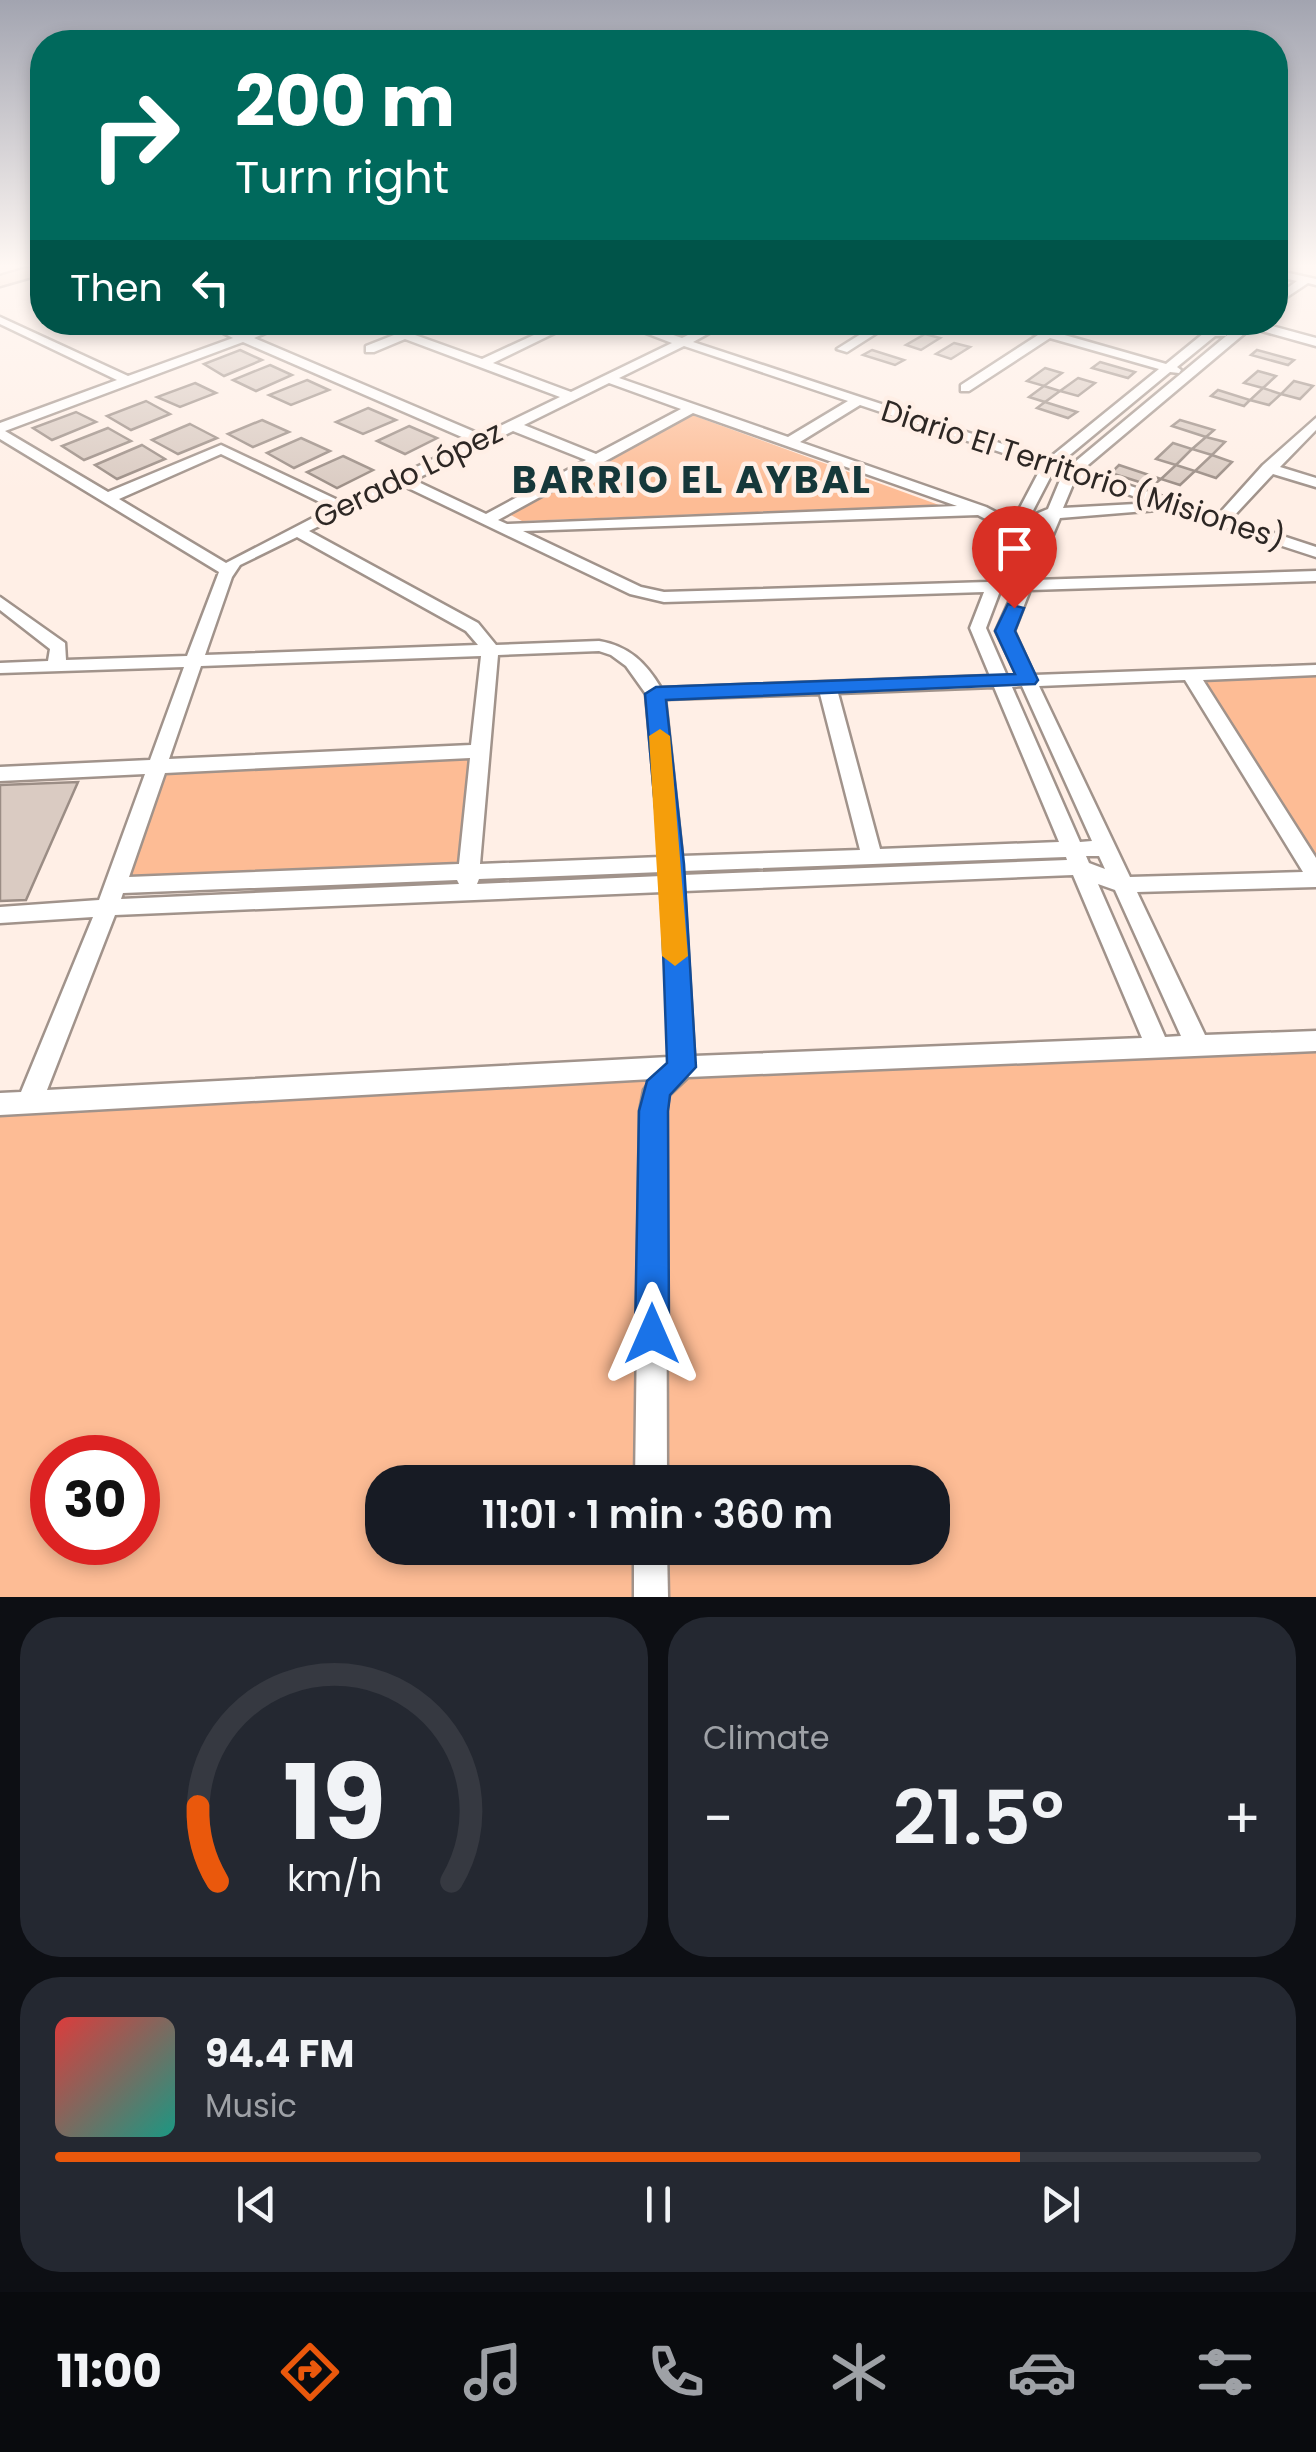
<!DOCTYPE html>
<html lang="en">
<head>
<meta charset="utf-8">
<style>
	:root { --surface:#171b24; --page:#242831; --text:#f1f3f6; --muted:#9ea1a6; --line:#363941; --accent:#ea580c }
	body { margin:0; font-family:Poppins,sans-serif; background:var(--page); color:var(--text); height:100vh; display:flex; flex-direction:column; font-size:38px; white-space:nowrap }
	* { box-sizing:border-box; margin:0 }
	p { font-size:32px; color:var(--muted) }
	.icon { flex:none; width:55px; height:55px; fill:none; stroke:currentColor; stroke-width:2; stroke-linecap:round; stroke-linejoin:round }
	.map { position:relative; height:1597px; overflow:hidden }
	.drawer { display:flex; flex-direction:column; gap:20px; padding:20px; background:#0d0f14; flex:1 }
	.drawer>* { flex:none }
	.guide { position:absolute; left:30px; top:30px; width:1258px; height:305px; border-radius:40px; box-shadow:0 5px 15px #0003; background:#00695c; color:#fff; overflow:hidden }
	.speed { position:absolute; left:30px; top:1435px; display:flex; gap:20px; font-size:50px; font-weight:700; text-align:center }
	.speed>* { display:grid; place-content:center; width:130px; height:130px; border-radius:50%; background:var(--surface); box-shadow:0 5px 15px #0003; line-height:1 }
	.speed .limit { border:15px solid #d22; background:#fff; color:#111 }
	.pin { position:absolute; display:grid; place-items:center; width:85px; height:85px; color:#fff; margin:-102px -42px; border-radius:50% 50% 50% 0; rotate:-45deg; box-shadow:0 0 10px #0007 }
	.pin .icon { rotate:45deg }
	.me { position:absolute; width:110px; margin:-55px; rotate:0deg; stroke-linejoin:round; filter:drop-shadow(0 0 8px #0008) }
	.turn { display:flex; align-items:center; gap:35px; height:210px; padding:0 40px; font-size:45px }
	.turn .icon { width:130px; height:130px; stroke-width:2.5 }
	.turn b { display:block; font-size:70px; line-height:85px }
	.then { display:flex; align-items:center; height:95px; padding:0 40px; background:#0003; gap:20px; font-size:38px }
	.big { font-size:75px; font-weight:600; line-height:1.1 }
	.drawer .widget { flex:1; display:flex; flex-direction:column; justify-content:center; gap:15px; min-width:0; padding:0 35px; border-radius:40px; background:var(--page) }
	.drawer .dial { align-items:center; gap:0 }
	.dial svg { height:260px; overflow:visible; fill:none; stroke:var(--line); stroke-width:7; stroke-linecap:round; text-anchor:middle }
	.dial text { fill:var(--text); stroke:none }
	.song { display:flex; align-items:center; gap:30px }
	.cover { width:120px; height:120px; border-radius:15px; background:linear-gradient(135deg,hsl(0 70% 55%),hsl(170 70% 35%)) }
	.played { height:10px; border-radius:5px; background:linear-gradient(90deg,var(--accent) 80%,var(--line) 80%) }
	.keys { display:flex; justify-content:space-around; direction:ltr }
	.heat { display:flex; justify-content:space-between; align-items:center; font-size:55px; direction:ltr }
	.drawer .tiles { flex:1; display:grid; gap:20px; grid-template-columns:1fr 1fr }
	.widget:last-child { grid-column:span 2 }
	.trip { position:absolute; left:365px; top:1465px; width:585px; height:100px; border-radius:40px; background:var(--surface); box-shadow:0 5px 15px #0003; font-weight:600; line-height:100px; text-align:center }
	.menu { display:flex; height:160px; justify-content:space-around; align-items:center; background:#090b0e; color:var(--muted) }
	.menu .icon { width:70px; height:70px }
	.menu .active { color:var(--accent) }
	.menu b { font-size:45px; color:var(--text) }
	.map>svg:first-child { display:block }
	.green { fill:#fdbc95; fill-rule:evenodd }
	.building { fill:#dacbc2; stroke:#9b8d85; stroke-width:2.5 }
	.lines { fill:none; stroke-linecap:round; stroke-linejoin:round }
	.street-casing { stroke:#a1938b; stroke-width:5 }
	.secondary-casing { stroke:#a1938b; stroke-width:5 }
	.street { fill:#fff; fill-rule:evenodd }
	.secondary { fill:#f1dacb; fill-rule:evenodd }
	.route { fill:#1a73e8; stroke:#114b97; stroke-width:2.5 }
	.slow { fill:#f59e0b }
	.labels { text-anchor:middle; stroke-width:9; stroke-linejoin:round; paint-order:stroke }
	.far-street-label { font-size:30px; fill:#2d2724; stroke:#ffefe6 }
	.far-district-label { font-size:38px; font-weight:bold; letter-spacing:2.5px; fill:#15383a; stroke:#ffefe6 }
</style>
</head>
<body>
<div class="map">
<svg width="1316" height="1597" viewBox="0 0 1316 1597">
	<rect width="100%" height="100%" fill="#ffefe6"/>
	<g class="green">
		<polygon points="692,415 939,505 522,521 509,514"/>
		<polygon points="1316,670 1316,874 1192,676"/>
		<polygon points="482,751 468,871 116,885 158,762"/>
		<path d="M 1316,1042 L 1316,1597 L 0,1597 L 0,1105 ZM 52,1458 L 138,1458 L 138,1542 L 52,1542 ZM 382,1482 L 932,1482 L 932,1548 L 382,1548 Z"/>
	</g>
	<g class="building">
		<polygon points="925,334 940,338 921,350 906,345"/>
		<polygon points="954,343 970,347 951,359 936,354"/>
		<polygon points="240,350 262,360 224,376 204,364"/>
		<polygon points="872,350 904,360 895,365 863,355"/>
		<polygon points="1257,350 1294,360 1288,365 1251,355"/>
		<polygon points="1100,362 1135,372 1128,378 1092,368"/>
		<polygon points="270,365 292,375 256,391 233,380"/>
		<polygon points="1045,368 1062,373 1044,386 1027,381"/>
		<polygon points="1258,371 1276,376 1263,388 1244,383"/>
		<polygon points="1078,378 1095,383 1078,396 1060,391"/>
		<polygon points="307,380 329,390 291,405 269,395"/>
		<polygon points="1294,381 1313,386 1300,399 1281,394"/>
		<polygon points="195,383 216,393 180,407 157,397"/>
		<polygon points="1044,386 1060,391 1045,402 1029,397"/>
		<polygon points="1263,388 1281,394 1269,405 1250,400"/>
		<polygon points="1218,390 1250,400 1244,406 1211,396"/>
		<polygon points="146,401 170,414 131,430 107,416"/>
		<polygon points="1045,402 1077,412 1068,418 1037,408"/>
		<polygon points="368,408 396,420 363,434 336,422"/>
		<polygon points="76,412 96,422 52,440 33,428"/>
		<polygon points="262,420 289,432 253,447 228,434"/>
		<polygon points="1180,420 1214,430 1206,437 1172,426"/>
		<polygon points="190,424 217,438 178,454 152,440"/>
		<polygon points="409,426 437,438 405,454 377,441"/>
		<polygon points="108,428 131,441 84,460 62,446"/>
		<polygon points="1206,437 1225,442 1212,455 1192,449"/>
		<polygon points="301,438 330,451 294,468 267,453"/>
		<polygon points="1173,443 1192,449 1176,465 1156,459"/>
		<polygon points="142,445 165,459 117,479 95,465"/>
		<polygon points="1212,455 1232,462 1216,478 1195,471"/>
		<polygon points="343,456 373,470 337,488 307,472"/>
		<polygon points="1119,465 1161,479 1152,486 1111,473"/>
		<polygon points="1176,465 1195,471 1180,485 1161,479"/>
		<polygon points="78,782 26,900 0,901 0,785"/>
	</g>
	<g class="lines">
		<defs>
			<g id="street">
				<polygon points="1275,270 1316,279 1316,285 1308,283 1275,305 1275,297 1297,281 1275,276"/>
				<path d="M 0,317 L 128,376 L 233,338 L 202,322 L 218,322 L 244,334 L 274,322 L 291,322 L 254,338 L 482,435 L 560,397 L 405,339 L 374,352 L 366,352 L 366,346 L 394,335 L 365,322 L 382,322 L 404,331 L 425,322 L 441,322 L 415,335 L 482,359 L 562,322 L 577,322 L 493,363 L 571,392 L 672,343 L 617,322 L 635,322 L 682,338 L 714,322 L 729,322 L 693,342 L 1048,459 L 1159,369 L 1050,338 L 969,391 L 961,391 L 961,385 L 1038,335 L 999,322 L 1019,322 L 1166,364 L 1204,333 L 1170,322 L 1191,322 L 1210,327 L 1216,322 L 1229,322 L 1221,330 L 1226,332 L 1226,336 L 1215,336 L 1177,367 L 1181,370 L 1179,373 L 1170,372 L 1060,463 L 1070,466 L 1243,322 L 1257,322 L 1316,338 L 1316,346 L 1251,328 L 1082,470 L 1218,515 L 1263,465 L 1316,418 L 1316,430 L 1280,467 L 1316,478 L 1316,487 L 1273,474 L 1231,519 L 1316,547 L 1316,557 L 1170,509 L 1060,518 L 1034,580 L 1316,571 L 1316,581 L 1030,590 L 1014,631 L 1034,675 L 1316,665 L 1316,675 L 1203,680 L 1316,858 L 1316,887 L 1137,892 L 1205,1035 L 1316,1031 L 1316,1051 L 688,1077 L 669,1095 L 666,1111 L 667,1482 L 635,1482 L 640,1111 L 644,1090 L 652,1079 L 0,1115 L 0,1093 L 21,1092 L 93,917 L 0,923 L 0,907 L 99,900 L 145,774 L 0,781 L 0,767 L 150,760 L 184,667 L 0,673 L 0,663 L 48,661 L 50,649 L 0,610 L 0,597 L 65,643 L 66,660 L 187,656 L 219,572 L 0,439 L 0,423 L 117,380 L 0,324 ZM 243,342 L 471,441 L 402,474 L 394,475 L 392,479 L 344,503 L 221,445 L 108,492 L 5,431 ZM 684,346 L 848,401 L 788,437 L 619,378 ZM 609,383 L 681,409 L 596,454 L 524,425 ZM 860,405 L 1042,466 L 1013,521 L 986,507 L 800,442 ZM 693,413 L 957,506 L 507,524 L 498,520 ZM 513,431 L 586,460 L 486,514 L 414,480 ZM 221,454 L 332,508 L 226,563 L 119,499 ZM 1054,470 L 1063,473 L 1048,509 L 1036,514 L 1044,518 L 1018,581 L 1004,581 L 1022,533 L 1035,528 L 1026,524 ZM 1076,477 L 1154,503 L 1063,508 ZM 402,485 L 630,594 L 664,602 L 984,592 L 970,628 L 990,676 L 661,688 C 646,663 629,646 599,641 L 496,645 L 478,623 L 309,531 ZM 978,515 L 1008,531 L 988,582 L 664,592 L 641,587 L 523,531 ZM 297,537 L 466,631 L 478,645 L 205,655 L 232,577 L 240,565 ZM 1000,591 L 1014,591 L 996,631 L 1017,675 L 1007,676 L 986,628 ZM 599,651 L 611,655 L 626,666 L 646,694 L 661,857 L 480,864 L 498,655 ZM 481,656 L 471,745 L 169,759 L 201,666 ZM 1185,680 L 1303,872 L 1130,877 L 1039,686 ZM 1022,686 L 1092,841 L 1080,842 L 1012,687 ZM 994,687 L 1059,842 L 880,849 L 838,693 ZM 820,694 L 860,850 L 682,856 L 665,699 ZM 470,758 L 459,864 L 129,877 L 165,773 ZM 1086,856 L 1099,856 L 1105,869 L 1089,863 ZM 1066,857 L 1067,860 L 683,875 L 683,871 ZM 662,872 L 662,876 L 477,884 L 479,879 ZM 1073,875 L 1142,1038 L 694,1056 L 684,891 ZM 457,880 L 459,884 L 121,899 L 123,893 ZM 1098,884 L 1115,890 L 1181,1036 L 1165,1037 ZM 663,892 L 669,1057 L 47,1090 L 115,915 Z"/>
				<polygon points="880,322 894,322 847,352 837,349"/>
				<polygon points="634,1548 667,1548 668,1597 634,1597"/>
			</g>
			<polygon id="secondary" points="27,268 42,268 42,274 0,286 0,276"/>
		</defs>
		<use href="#street" class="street-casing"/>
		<use href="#secondary" class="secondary-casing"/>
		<use href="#street" class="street"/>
		<use href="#secondary" class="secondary"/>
	</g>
	<linearGradient id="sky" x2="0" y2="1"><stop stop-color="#a2a4b0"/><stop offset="0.54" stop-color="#fff8f4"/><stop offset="1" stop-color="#fff8f4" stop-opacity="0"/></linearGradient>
	<rect width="1316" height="492" fill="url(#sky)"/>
	<polygon class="route" points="1008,604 1024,608 1015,631 1038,680 1035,684 666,700 684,864 696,1067 670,1095 668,1111 669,1334 664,1346 652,1351 640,1346 635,1334 639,1111 647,1081 667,1063 660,864 645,694 656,687 1015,674 995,631"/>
	<polygon class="slow" points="660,729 670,736 688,956 675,966 662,956 649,736"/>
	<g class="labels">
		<g class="far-street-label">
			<text transform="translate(408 475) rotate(-26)" y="10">Gerado López</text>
			<text transform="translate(1083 475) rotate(18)" y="10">Diario El Territorio (Misiones)</text>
		</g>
		<g class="far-district-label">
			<text x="692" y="493">BARRIO EL AYBAL</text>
		</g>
	</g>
</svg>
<div class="speed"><div class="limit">30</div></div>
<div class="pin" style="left:1014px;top:608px;background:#d93025"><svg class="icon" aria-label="arrive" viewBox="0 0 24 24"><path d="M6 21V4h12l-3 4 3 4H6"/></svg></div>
<svg class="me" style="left:652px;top:1334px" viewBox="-20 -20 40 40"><path d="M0-17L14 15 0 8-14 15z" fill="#1a73e8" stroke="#fff" stroke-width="4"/></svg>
<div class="trip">11:01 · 1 min · 360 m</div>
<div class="guide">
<div class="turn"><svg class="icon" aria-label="right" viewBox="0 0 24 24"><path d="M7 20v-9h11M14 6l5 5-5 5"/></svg><div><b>200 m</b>Turn right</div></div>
<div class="then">Then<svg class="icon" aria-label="left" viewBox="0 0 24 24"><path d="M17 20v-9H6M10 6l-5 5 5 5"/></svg></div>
</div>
</div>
<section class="drawer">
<div class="tiles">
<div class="widget dial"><svg viewBox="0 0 100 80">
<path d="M14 69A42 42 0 1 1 86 69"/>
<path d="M14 69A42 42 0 0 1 8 46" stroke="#ea580c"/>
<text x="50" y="56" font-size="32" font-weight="700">19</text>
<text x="50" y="72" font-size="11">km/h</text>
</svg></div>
<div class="widget"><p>Climate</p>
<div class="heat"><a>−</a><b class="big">21.5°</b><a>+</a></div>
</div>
<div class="widget">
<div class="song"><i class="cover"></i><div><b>94.4 FM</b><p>Music</p></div></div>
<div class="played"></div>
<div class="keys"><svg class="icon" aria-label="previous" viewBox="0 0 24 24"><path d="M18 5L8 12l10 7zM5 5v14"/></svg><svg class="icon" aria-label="pause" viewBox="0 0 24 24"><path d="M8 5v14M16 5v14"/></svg><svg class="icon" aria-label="next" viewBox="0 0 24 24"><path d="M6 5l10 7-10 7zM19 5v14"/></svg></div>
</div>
</div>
</section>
<nav class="menu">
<b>11:00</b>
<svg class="icon active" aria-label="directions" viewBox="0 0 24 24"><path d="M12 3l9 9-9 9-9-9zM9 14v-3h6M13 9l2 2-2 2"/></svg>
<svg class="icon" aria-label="music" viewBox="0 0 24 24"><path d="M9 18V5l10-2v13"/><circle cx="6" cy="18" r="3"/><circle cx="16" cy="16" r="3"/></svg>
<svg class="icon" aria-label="phone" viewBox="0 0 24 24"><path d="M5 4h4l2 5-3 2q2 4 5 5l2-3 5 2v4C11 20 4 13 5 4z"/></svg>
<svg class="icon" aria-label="climate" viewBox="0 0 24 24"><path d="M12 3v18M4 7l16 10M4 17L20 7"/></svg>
<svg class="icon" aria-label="car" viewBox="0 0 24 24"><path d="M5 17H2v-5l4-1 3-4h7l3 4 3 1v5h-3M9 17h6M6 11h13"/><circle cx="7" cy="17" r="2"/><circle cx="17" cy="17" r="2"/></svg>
<svg class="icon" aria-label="filters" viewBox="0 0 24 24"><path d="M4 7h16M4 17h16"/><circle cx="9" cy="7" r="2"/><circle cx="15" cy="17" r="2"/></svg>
</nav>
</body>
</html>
